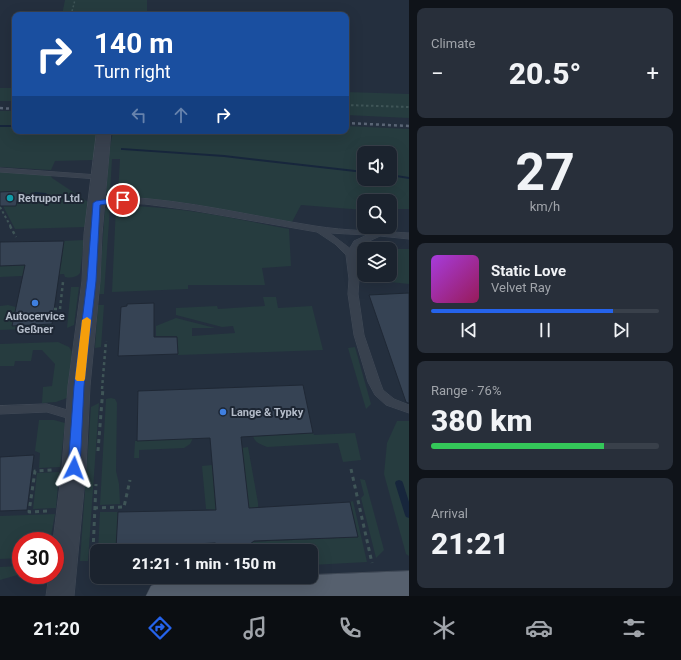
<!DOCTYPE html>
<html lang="en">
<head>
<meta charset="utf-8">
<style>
	:root { --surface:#1b232e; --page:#282f3a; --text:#f1f3f6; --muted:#a0a4aa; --line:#39404a; --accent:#2563eb }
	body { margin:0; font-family:Roboto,sans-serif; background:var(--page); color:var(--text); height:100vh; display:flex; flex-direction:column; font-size:15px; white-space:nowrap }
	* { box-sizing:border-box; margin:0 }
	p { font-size:13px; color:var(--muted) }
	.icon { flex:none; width:22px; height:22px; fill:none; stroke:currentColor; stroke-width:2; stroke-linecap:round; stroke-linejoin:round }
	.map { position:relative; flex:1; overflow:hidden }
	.details { display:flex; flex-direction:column; gap:8px; padding:8px; background:#0f1319; width:272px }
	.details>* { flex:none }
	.top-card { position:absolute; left:12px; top:12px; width:337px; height:122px; border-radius:8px; box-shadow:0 4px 16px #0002,0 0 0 1px var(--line); background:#1a4fa0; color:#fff; overflow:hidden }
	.fabs { position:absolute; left:357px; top:146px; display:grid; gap:8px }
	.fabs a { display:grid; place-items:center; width:40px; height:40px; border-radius:8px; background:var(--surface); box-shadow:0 4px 16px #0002,0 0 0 1px var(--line); font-size:20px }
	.speed { position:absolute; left:12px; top:532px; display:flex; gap:8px; font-size:20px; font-weight:700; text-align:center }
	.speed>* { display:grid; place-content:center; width:52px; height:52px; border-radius:50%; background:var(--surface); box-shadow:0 4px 16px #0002,0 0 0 1px var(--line); line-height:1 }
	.speed .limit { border:6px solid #d22; background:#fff; color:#111 }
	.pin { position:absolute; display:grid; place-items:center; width:34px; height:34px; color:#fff; margin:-17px; border:2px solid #fff; border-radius:50%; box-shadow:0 1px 4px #0007 }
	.me { position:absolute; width:44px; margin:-22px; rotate:3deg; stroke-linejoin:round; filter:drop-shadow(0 0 3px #0008) }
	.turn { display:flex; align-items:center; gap:14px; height:84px; padding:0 16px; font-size:18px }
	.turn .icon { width:52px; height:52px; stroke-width:2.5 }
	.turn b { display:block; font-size:28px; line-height:34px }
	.lanes { display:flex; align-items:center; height:38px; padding:0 16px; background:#0003; justify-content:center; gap:20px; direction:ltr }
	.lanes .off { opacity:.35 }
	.big { font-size:30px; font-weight:800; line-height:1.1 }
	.details .card { flex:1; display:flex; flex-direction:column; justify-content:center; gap:6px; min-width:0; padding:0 14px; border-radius:8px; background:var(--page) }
	.details .dial { align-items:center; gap:0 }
	.dial b { font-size:52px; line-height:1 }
	.song { display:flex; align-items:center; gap:12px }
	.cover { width:48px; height:48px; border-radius:6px; background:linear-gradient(135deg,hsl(280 70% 55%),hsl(330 70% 35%)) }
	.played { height:4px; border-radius:2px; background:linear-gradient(90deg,var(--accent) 80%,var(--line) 80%) }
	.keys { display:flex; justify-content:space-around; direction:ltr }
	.heat { display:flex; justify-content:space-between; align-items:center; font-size:22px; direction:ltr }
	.charge { height:6px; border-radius:3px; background:linear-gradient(90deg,#34c759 76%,var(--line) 0) }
	.trip { position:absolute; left:90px; top:544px; width:228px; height:40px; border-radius:8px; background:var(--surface); box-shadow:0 4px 16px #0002,0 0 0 1px var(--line); font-weight:800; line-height:40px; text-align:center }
	.tab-bar { display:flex; height:64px; justify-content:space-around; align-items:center; background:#0b0e12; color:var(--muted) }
	.tab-bar .icon { width:28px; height:28px }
	.tab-bar .current { color:var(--accent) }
	.tab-bar b { font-size:18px; color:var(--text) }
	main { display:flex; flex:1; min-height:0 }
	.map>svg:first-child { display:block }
	.green { fill:#263c3f; fill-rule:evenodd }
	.water { fill:#17263c }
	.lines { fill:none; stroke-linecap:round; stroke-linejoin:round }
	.stream { fill:#17263c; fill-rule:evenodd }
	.building { fill:#364354; stroke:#1f2835 }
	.lane-casing { stroke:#414a57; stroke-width:1 }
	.street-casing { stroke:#414a57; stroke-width:1 }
	.primary-casing { stroke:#414a57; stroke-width:1 }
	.path-far3 { stroke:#3f5557; stroke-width:1.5; stroke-dasharray:2 2; stroke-linecap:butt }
	.path-far2 { stroke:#3f5557; stroke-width:2; stroke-dasharray:2.5 2.5; stroke-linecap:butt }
	.path-far1 { stroke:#3f5557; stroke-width:2.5; stroke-dasharray:3 3; stroke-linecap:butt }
	.path { stroke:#3f5557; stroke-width:3; stroke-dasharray:4 4; stroke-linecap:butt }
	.lane { fill:#38414e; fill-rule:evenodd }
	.street { fill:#38414e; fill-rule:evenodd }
	.primary { fill:#56606e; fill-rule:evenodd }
	.rail { stroke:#5a6575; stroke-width:2.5; stroke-dasharray:3 3; stroke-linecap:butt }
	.route { fill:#2563eb; stroke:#184099 }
	.slow { fill:#f59e0b }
	.culture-dot { fill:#0f9aa8; stroke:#1d2633; stroke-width:1.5 }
	.shop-dot { fill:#3f7fe0; stroke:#1d2633; stroke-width:1.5 }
	.labels { text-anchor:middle; stroke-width:4; stroke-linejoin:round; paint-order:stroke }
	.poi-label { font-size:11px; font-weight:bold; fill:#b4bcc9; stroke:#1d2633; text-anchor:start }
</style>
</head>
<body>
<main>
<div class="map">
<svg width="409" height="596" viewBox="0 0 409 596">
	<rect width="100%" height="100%" fill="#242f3e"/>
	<g class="green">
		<polygon points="65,0 147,0 147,15 62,15"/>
		<rect x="0" y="88" width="15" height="13"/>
		<polygon points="346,92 409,94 409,118 346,115"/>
		<polygon points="0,111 15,111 15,131 99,131 94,160 55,161 51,170 0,167"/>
		<path d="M 346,126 L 409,129 L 409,209 L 390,209 L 390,201 L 364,201 L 364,210 L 301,205 L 292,222 L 193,204 L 118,195 L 120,159 L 112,159 L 110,194 L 106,194 L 109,153 L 113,131 L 346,131 ZM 364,153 L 390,153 L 390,179 L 364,179 Z"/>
		<polygon points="0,171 50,174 52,178 88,202 86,227 15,229 3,206 16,206 17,201 20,199 20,197 18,196 19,191 0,192"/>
		<path d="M 116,206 C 175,205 232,218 289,229 L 291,266 L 262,268 L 265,285 L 188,285 L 188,289 L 112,292 Z"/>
		<polygon points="110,207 104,294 99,294 105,208"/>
		<path d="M 84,240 L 80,273 C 76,278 70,278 65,277 L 64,274 L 0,277 L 0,266 L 61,264 L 64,241 Z"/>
		<polygon points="390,249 409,249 409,284 390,282 371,275 390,275"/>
		<polygon points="71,287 79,287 74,325 67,328"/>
		<polygon points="263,297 276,297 278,308 312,306 323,350 178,355 177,336 156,336 156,326 176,318 215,328 192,328 192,336 235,333 233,326 222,327 176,315 176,308 217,306 218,309 265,306"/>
		<polygon points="8,305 16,307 13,326 52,324 51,328 0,330 0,306"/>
		<polygon points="98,305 104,305 101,347 95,348"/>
		<polygon points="58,342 69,347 72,352 67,398 56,402 42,403 43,387 52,386 55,364 42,350 33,350 31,361 15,361 14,366 0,366 0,344"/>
		<polygon points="355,347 371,404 366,409 348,348"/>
		<polygon points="111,398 115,399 117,403 116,471 119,484 120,504 100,505 106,399"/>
		<polygon points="99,403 88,561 80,561 91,407"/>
		<polygon points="39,420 54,420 65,423 60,467 39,468 40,453 35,451"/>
		<polygon points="397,421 409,421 409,556 406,554 384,474 387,443"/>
		<path d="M 313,433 L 314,435 L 355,433 L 361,460 L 343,462 L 338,443 L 267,447 C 260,444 255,443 253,436 Z"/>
		<polygon points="193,438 190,444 184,448 139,450 139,458 134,458 135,441"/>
		<polygon points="248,447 258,503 258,508 249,508 242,448"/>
		<polygon points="212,465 216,510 206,509 202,466"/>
		<polygon points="59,472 56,508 33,509 37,473"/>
		<polygon points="360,479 365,480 384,550 376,558 361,498 364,495"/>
		<polygon points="353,501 367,562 311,565 311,551 98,551 100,512 118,512 116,548 358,537 350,502"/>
		<polygon points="55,514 50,541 21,541 21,558 0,559 0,516"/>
		<polygon points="21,566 21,574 0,580 0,567"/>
	</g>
	<polygon class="water" points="35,192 46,193 49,196 47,202 42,203 29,202 28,197"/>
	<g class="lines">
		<g class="stream">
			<rect x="0" y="125" width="15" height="2"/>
			<polygon points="70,131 80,131 81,132 79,133 70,132"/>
			<polygon points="121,148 224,155 364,171 364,173 224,157 123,150 121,150"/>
			<polygon points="390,174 409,177 409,179 390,176"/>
			<polygon points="399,480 402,481 403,483 409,502 409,518 406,517 405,515 395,483 396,481"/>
		</g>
	</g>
	<g class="building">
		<polygon points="19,191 16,206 0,206 0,192"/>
		<polygon points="64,241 52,324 12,326 25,265 0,266 0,242"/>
		<polygon points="409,293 409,403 408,403 406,402 369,295"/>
		<polygon points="154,303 154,337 177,337 178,354 118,356 121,307 127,306 127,304"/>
		<polygon points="303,385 313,433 241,437 249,508 350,502 358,537 254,541 245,548 226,549 215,543 116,548 118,512 216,510 210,438 137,441 138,391"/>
		<polygon points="34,455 27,510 0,511 0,457"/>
	</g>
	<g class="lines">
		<defs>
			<g id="lane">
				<polygon points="0,168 98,175 102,177 98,179 0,172"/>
				<path d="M 123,197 C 188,200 251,216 315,226 C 346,231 378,231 409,233 L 409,239 L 380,236 L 361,245 L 356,254 L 359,279 L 358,294 L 364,335 L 380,382 L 383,390 L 394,399 L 409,405 L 409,413 L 386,405 L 375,395 L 368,382 L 354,335 L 348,294 L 349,279 L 346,255 L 335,244 L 317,232 L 191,210 L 145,204 L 123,203 L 96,206 L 92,203 L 96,200 ZM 330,233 L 367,235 L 354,241 L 350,248 Z"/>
				<polygon points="47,404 81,414 83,417 81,420 77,421 47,412 0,414 0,406"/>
			</g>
			<polygon id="street" points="97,131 111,131 102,234 100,281 90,386 86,468 74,596 46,596 49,575 55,575 55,541 53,541 62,468 68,386 82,281 84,234"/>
			<polygon id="primary" points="409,571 409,596 146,596 151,586 162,582 271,577 311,577 311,575"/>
		</defs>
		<use href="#lane" class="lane-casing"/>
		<use href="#street" class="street-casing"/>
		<use href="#primary" class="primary-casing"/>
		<polyline class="path-far3" points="71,15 75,0"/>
		<g class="path-far2">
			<polyline points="346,105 409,107"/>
			<polyline points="0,207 11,227"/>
		</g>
		<g class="path-far1">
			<polyline points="10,226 16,237"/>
			<polyline points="54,309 60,309 63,282"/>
			<polyline points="102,389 106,341"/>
		</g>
		<g class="path">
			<polyline points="98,451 103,388"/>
			<polyline points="351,469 372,563"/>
			<polyline points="94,508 124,507 130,480"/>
			<polyline points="47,511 29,512 35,471 53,470"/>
			<polyline points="92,574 96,484"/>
		</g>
		<use href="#lane" class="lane"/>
		<use href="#street" class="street"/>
		<use href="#primary" class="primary"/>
		<g class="rail">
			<polyline points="0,108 15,109"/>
			<polyline points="346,123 409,126"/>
		</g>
	</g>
	<polygon class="route" points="123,197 127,200 126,201 100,205 96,281 84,386 80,468 78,472 74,473 70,472 68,468 74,386 87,281 93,203 96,201"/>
	<polygon class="slow" points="87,317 91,320 85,379 84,381 77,381 75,379 82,320"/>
	<circle class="culture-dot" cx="10" cy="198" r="4"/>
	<g class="shop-dot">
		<circle cx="35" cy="303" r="4"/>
		<circle cx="223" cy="412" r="4"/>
	</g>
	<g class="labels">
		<g class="poi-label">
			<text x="18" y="202">Retrupor Ltd.</text>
			<text x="35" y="320" text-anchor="middle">Autocervice<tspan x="35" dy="13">Geßner</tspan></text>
			<text x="231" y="416">Lange &amp; Typky</text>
		</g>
	</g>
</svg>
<div class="fabs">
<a><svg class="icon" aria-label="sound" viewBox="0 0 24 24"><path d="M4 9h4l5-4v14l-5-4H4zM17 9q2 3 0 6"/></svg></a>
<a><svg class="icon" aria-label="search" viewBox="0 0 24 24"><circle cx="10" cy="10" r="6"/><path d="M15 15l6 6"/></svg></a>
<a><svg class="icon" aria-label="layers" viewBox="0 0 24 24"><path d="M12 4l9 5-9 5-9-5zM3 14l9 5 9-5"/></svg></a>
</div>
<div class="speed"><div class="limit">30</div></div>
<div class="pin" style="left:123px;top:200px;background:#d93025"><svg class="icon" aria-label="arrive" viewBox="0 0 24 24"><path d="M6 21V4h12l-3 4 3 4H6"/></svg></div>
<svg class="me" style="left:74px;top:468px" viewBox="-20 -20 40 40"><path d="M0-17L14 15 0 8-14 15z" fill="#2563eb" stroke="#fff" stroke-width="4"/></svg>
<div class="trip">21:21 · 1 min · 150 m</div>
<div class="top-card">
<div class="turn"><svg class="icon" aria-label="right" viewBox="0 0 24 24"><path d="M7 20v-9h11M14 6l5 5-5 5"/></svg><div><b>140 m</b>Turn right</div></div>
<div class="lanes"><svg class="icon off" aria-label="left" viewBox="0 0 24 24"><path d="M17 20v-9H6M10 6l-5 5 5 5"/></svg><svg class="icon off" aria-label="ahead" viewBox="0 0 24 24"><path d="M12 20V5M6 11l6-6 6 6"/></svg><svg class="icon" aria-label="right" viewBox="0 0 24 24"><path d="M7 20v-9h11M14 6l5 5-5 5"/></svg></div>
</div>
</div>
<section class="details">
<div class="card"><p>Climate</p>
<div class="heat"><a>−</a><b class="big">20.5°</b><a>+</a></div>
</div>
<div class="card dial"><b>27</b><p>km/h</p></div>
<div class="card">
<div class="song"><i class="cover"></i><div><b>Static Love</b><p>Velvet Ray</p></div></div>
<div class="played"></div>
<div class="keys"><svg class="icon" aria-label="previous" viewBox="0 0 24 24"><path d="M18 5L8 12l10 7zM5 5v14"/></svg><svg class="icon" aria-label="pause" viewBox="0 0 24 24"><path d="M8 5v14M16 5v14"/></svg><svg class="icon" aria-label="next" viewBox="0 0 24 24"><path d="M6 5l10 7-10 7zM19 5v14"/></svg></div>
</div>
<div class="card"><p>Range · 76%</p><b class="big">380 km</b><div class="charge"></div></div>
<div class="card"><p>Arrival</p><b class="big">21:21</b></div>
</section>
</main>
<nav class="tab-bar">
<b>21:20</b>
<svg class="icon current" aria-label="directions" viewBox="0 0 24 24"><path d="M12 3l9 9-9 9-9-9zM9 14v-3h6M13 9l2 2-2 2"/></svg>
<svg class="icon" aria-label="music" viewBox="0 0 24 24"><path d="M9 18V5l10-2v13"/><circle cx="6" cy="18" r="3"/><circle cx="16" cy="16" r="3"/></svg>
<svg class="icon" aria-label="phone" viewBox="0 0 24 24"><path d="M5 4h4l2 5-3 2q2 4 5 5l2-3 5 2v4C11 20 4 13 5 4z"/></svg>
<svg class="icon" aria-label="climate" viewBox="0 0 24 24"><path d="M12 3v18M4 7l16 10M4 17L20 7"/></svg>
<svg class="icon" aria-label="car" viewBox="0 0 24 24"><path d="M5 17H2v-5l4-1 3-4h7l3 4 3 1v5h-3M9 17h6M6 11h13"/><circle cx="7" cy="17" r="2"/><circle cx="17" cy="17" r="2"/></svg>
<svg class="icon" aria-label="filters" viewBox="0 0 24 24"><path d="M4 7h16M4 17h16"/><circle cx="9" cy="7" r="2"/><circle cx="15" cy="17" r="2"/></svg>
</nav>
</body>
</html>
